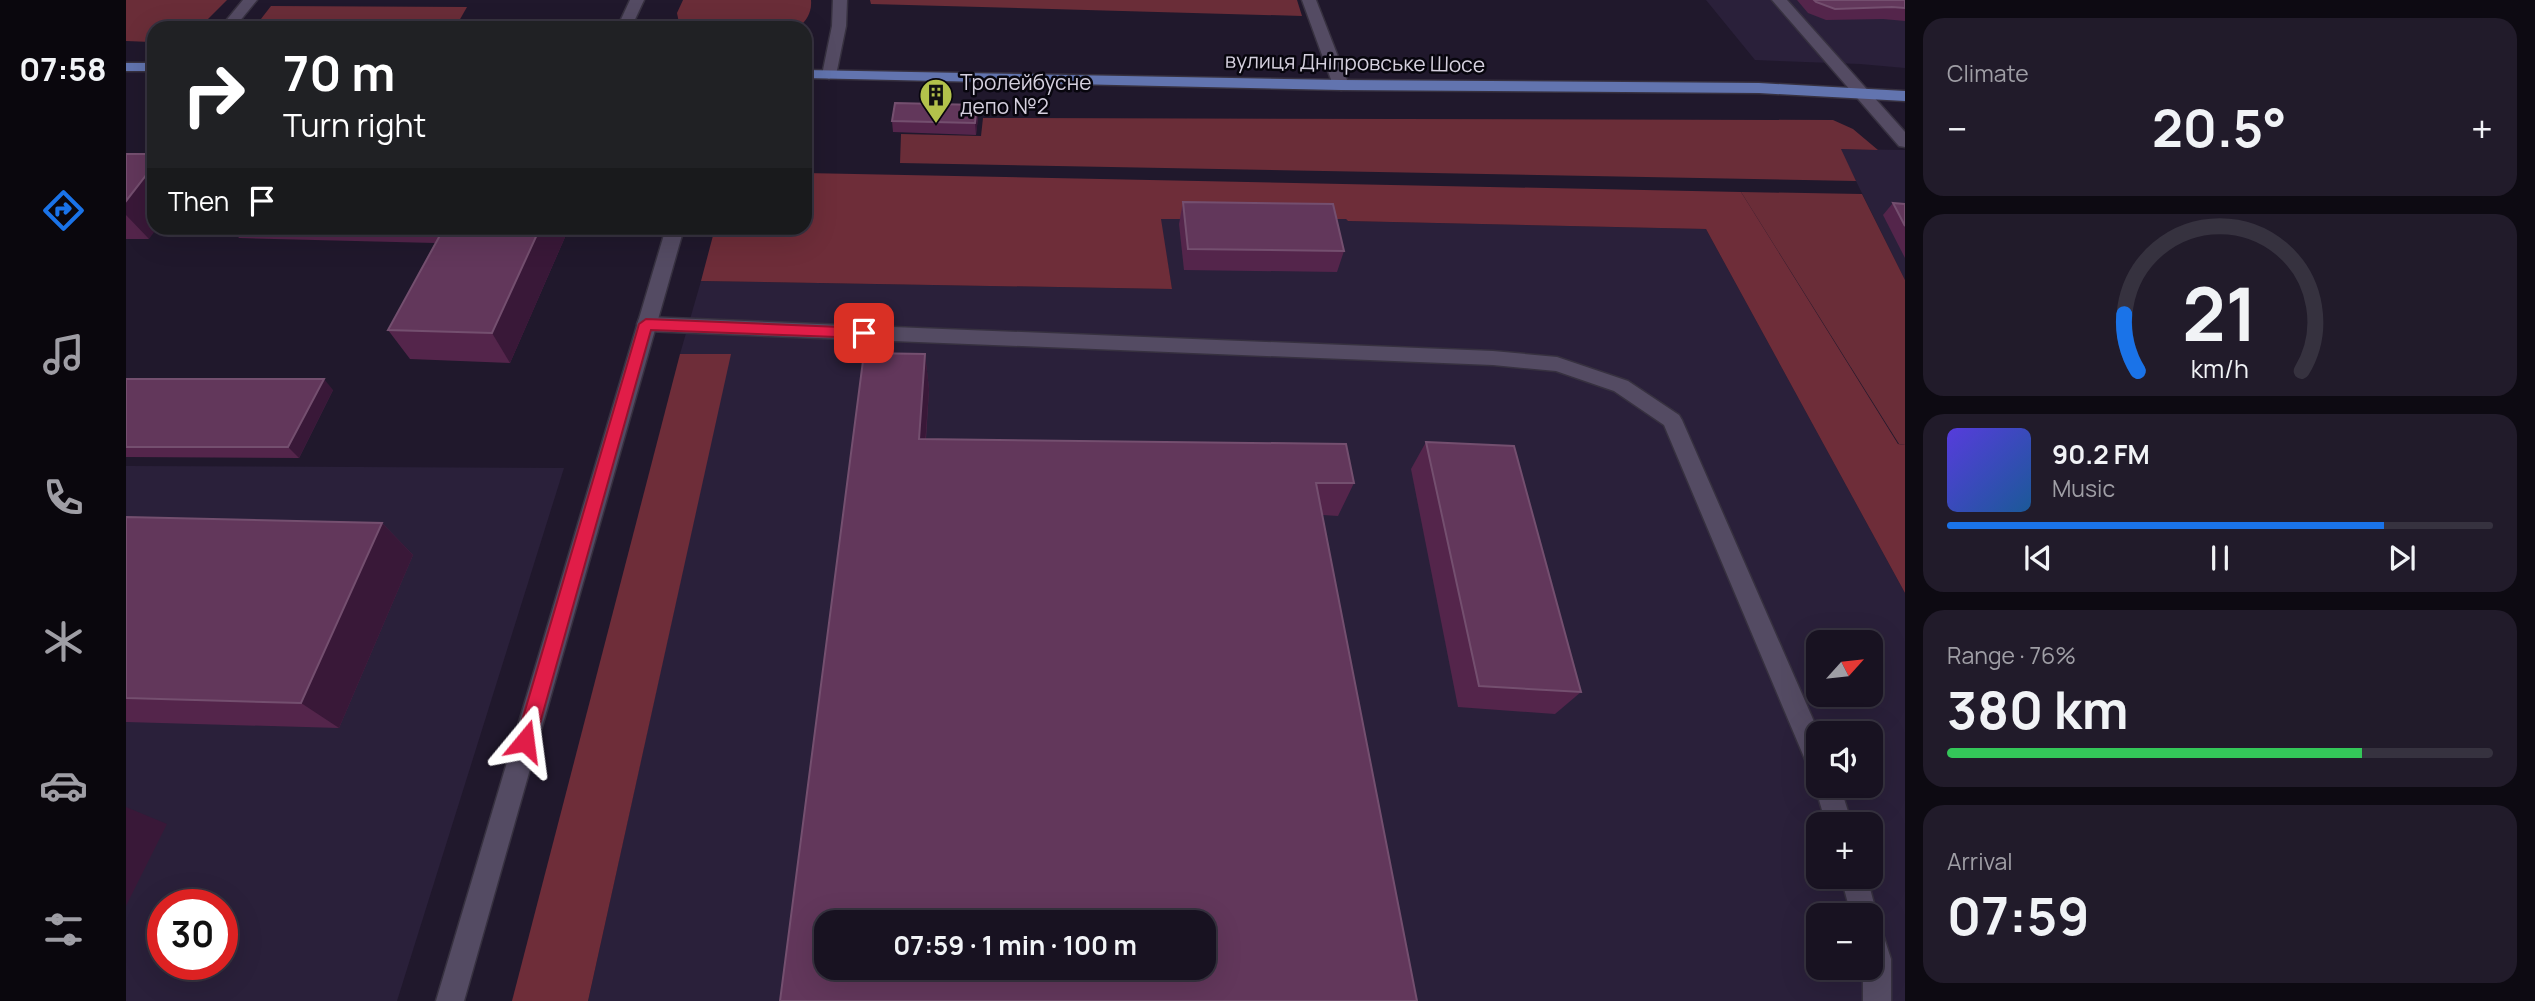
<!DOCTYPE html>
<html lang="en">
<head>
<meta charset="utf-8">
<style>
	:root { --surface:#181221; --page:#211b2a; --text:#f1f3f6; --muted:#9f9ea5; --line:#36323f; --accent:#1a73e8 }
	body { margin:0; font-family:Manrope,sans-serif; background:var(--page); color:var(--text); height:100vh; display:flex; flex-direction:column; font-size:26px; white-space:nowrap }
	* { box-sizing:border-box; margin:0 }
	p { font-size:23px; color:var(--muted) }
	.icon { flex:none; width:38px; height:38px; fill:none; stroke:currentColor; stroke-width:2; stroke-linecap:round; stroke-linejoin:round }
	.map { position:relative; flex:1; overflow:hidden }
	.panel { display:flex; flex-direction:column; gap:18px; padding:18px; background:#0d0a12; width:630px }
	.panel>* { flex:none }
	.hud { position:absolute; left:21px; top:21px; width:665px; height:214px; border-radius:21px; box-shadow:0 7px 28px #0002,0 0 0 2px var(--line); background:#202124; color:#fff; overflow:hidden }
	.needle { width:46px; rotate:63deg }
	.fabs { position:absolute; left:1680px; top:630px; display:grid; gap:14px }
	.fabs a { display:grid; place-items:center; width:77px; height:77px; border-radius:14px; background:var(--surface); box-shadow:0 7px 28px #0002,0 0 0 2px var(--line); font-size:35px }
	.speed { position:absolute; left:21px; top:889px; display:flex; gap:14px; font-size:35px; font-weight:700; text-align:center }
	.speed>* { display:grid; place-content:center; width:91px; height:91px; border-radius:50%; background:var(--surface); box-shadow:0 7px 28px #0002,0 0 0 2px var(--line); line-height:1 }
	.speed .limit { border:10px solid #d22; background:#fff; color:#111 }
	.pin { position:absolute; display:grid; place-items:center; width:60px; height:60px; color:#fff; margin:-30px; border-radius:14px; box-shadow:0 4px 10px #0006 }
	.me { position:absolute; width:77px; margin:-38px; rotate:16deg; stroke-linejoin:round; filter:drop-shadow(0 0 5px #0008) }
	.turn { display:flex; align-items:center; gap:24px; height:147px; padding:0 21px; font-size:32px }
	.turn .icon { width:91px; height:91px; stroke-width:2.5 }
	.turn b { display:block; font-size:49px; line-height:60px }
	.then { display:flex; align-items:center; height:66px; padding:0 21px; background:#0003; gap:14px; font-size:26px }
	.big { font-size:52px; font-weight:700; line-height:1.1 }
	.panel .tile { flex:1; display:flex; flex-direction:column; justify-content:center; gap:10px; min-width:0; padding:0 24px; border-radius:21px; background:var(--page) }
	.panel .dial { align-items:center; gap:0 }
	.dial svg { height:182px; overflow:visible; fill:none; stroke:var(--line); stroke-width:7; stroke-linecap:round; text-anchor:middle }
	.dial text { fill:var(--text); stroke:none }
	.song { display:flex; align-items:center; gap:21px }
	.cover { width:84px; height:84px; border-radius:10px; background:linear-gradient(135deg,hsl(250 70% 55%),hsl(210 70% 35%)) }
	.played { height:7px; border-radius:4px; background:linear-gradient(90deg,var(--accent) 80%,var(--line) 80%) }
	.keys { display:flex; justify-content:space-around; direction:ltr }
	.heat { display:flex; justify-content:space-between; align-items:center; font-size:38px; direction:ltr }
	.charge { height:10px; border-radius:5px; background:linear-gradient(90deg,#34c759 76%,var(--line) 0) }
	.trip { position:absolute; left:688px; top:910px; width:402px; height:70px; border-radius:21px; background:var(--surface); box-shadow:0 7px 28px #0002,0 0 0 2px var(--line); font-weight:700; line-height:70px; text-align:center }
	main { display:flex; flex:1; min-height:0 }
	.tabs { display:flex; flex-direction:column; width:126px; justify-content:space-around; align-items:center; background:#0a070d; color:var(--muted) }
	.tabs .icon { width:49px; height:49px }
	.tabs .on { color:var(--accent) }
	.tabs b { font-size:32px; color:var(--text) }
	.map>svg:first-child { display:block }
	.built { fill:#2a203a; fill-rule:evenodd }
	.green { fill:#6a2d38 }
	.forest { fill:#6e2d39 }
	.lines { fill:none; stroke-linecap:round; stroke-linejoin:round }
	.lane-casing { stroke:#373140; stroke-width:3 }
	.street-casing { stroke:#373140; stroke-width:3 }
	.secondary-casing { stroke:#373140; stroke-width:3 }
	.primary-casing { stroke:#373140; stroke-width:3 }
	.lane { fill:#544b63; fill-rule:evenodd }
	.street { fill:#544b63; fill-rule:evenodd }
	.secondary { fill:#544b63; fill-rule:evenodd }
	.primary { fill:#6274af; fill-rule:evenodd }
	.wall { fill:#54254b }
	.shaded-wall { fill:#391838 }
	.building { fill:#62375b; stroke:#744f6f; stroke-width:2; fill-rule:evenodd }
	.route { fill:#e11d48; stroke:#92132f; stroke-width:2 }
	.labels { text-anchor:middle; stroke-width:5; stroke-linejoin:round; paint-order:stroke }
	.far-street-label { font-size:21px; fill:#d5d0de; stroke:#08060e }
	.far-poi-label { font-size:21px; fill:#d5d0de; stroke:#08060e; text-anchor:start }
</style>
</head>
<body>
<main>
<nav class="tabs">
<b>07:58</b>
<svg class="icon on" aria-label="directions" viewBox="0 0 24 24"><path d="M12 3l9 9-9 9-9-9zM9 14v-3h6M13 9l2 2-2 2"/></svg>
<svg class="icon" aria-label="music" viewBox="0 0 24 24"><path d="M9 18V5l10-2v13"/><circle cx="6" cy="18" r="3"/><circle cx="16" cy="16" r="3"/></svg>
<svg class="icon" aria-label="phone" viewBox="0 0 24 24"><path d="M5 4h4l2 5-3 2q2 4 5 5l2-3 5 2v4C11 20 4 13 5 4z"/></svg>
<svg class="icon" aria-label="climate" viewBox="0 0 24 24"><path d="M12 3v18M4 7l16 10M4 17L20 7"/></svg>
<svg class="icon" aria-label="car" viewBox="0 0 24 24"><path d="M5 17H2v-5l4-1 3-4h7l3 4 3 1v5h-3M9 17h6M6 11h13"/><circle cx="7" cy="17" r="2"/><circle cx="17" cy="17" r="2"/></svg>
<svg class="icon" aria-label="filters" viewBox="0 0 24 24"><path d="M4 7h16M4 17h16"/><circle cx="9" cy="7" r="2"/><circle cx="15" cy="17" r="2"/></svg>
</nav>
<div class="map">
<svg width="1779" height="1001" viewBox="0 0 1779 1001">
	<rect width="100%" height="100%" fill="#20182c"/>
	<g class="built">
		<polygon points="1580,0 1779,0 1779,68 1734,64 1629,60"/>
		<polygon points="1714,149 1779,150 1779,280 1730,181"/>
		<path d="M 1034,219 L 1220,219 L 1222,221 L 1580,229 L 1779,593 L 1779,1001 L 462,1001 L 604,354 L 554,354 L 575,281 L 1046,289 ZM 1692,642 L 1745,642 L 1745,695 L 1692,695 ZM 1692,733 L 1745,733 L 1745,786 L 1692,786 ZM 1692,824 L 1745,824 L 1745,877 L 1692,877 ZM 1692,915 L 1745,915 L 1745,968 L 1692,968 ZM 700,922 L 1078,922 L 1078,968 L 700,968 Z"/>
		<path d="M 0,466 L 438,468 L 271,1001 L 0,1001 ZM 37,905 L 96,905 L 96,964 L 37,964 Z"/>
	</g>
	<g class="green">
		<polygon points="0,0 101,0 73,28 28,28 28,42 25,42 0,41"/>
		<path d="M 557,0 L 685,0 C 686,12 681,20 672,28 L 554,28 L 551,13 Z"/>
		<polygon points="744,0 1171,0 1176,16 745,4"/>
		<polygon points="145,6 341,7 329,28 128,28"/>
		<polygon points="857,118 1707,120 1727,129 1752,150 1715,149 1730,181 774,163 775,134 855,136"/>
		<polygon points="1615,192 1736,194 1779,280 1779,445 1773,444"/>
	</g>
	<g class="forest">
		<polygon points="679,173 1615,192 1772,444 1779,445 1779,593 1580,229 1222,221 1220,219 1035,219 1046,289 575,281 589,228 679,228"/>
		<polygon points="554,354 605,354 462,1001 386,1001"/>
	</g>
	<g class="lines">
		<defs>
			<g id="lane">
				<polygon points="1176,0 1190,0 1223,85 1220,88 1215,90 1207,85"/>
				<polygon points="1646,0 1661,0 1779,132 1779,147 1773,146"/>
				<polygon points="520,317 1367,351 1431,357 1502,381 1553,415 1556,420 1693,733 1692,772 1683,769 1538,425 1488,391 1430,371 1367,365 520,331 513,329 511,324 513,319"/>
				<polygon points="1692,779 1692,786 1714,786 1726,824 1700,824 1689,786"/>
				<polygon points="1715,877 1741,877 1751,915 1746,925 1755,928 1765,959 1765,1001 1737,1001 1737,968 1745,968 1745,915 1725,915"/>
			</g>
			<g id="street">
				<polygon points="504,0 518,0 505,28 491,28"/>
				<polygon points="707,0 721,0 720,26 710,75 703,79 696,75 706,26"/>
				<polygon points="540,228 558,228 338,1001 310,1001"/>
			</g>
			<polygon id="secondary" points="117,0 131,0 108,28 94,28"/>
			<g id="primary">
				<rect x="0" y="63" width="28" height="8"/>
				<polygon points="679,70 1215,80 1633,83 1779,91 1779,101 1633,93 1215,90 679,78"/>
			</g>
		</defs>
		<use href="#lane" class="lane-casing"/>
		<use href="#street" class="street-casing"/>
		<use href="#secondary" class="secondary-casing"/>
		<use href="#primary" class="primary-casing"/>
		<use href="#lane" class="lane"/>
		<use href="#street" class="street"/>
		<use href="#secondary" class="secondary"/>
		<use href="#primary" class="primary"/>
	</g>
	<g class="wall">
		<polygon points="1671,0 1779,0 1779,21 1757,19 1700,20 1682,13"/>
		<polygon points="851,105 852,117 850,135 767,132 766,121"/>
		<polygon points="0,154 23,239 0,239"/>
		<polygon points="1057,202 1218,251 1211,272 1058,270 1053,224"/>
		<polygon points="1767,203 1779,204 1779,258 1757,215"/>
		<polygon points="105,228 443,228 384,363 284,359 262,330 309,243 113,238"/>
		<polygon points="799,354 803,389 800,439 1228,483 1212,516 1197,515 654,1001"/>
		<polygon points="0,379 207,390 173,458 0,457"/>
		<polygon points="1300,442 1455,692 1429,714 1332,707 1285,469"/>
		<polygon points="0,517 256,523 287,555 213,728 0,722"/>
	</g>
	<g class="shaded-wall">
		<polygon points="851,105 852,117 850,135 849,123"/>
		<polygon points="28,165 28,228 31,228 23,239 0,215 0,201"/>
		<polygon points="414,228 443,228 384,363 366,333"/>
		<polygon points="799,354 803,389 797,473 793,439"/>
		<polygon points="198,379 207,390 173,458 162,447"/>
		<polygon points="256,523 287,555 213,728 175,703"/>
		<polygon points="0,807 41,824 0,906"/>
	</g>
	<g class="building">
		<polygon points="1688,0 1779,0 1779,8 1766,7 1709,9 1690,2"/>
		<polygon points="769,103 851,105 849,123 766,121"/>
		<polygon points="0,154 28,154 28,165 0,201"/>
		<polygon points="1057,202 1207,204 1218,251 1062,249"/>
		<polygon points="1767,203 1779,204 1779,226"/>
		<polygon points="318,228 414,228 366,333 262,330"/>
		<path d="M 738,353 L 799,354 L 793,439 L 1220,444 L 1228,483 L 1190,483 L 1291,1001 L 654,1001 ZM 700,922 L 1078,922 L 1078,968 L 700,968 Z"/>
		<polygon points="0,379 198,379 162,447 0,447"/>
		<polygon points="1300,442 1388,446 1455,692 1353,686"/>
		<polygon points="0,517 256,523 175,703 0,698"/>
	</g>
	<polygon class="route" points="520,319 738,328 746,333 738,338 525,330 409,741 406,747 399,750 393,747 390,741 513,324"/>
	<defs>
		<symbol id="building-pin" viewBox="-11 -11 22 30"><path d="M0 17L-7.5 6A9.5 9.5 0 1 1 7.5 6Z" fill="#b3c24b" stroke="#08060e"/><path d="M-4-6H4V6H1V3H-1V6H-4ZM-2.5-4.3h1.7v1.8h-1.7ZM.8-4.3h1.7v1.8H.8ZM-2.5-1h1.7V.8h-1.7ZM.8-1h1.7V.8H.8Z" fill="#111"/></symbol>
	</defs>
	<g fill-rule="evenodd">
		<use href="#building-pin" x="791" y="76" width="38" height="52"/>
	</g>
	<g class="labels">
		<g class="far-street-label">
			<text transform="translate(1229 63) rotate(1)" y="7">вулиця Дніпровське Шосе</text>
		</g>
		<g class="far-poi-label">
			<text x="834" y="90">Тролейбусне<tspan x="834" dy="24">депо №2</tspan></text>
		</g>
	</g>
</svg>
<div class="fabs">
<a><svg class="needle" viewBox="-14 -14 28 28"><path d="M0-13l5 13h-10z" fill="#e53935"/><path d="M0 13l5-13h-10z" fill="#9f9ea5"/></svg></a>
<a><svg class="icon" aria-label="sound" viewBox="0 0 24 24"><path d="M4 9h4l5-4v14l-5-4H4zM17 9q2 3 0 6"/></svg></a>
<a>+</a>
<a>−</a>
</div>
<div class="speed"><div class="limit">30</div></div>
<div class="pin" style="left:738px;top:333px;background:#d93025"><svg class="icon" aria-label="arrive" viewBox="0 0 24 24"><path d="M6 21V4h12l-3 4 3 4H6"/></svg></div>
<svg class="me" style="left:399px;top:741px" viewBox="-20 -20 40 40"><path d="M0-17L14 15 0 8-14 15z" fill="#e11d48" stroke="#fff" stroke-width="4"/></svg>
<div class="trip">07:59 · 1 min · 100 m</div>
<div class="hud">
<div class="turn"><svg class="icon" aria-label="right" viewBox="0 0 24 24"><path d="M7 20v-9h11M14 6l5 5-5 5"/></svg><div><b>70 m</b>Turn right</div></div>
<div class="then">Then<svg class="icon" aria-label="arrive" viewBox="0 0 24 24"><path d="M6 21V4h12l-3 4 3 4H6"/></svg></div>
</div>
</div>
<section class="panel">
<div class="tile"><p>Climate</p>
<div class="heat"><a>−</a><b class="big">20.5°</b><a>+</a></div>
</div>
<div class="tile dial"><svg viewBox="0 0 100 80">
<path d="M14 69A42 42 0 1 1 86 69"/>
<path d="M14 69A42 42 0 0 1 8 44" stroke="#1a73e8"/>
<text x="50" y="56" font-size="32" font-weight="700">21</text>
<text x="50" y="72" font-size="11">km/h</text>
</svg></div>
<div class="tile">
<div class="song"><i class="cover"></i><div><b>90.2 FM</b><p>Music</p></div></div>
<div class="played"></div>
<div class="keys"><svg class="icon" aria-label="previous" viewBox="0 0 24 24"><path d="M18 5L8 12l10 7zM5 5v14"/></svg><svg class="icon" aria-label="pause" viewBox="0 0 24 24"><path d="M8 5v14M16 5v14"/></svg><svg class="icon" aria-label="next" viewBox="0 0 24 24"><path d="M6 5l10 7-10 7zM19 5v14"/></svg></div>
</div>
<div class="tile"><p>Range · 76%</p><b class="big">380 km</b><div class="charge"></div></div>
<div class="tile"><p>Arrival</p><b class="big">07:59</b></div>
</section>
</main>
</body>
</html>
